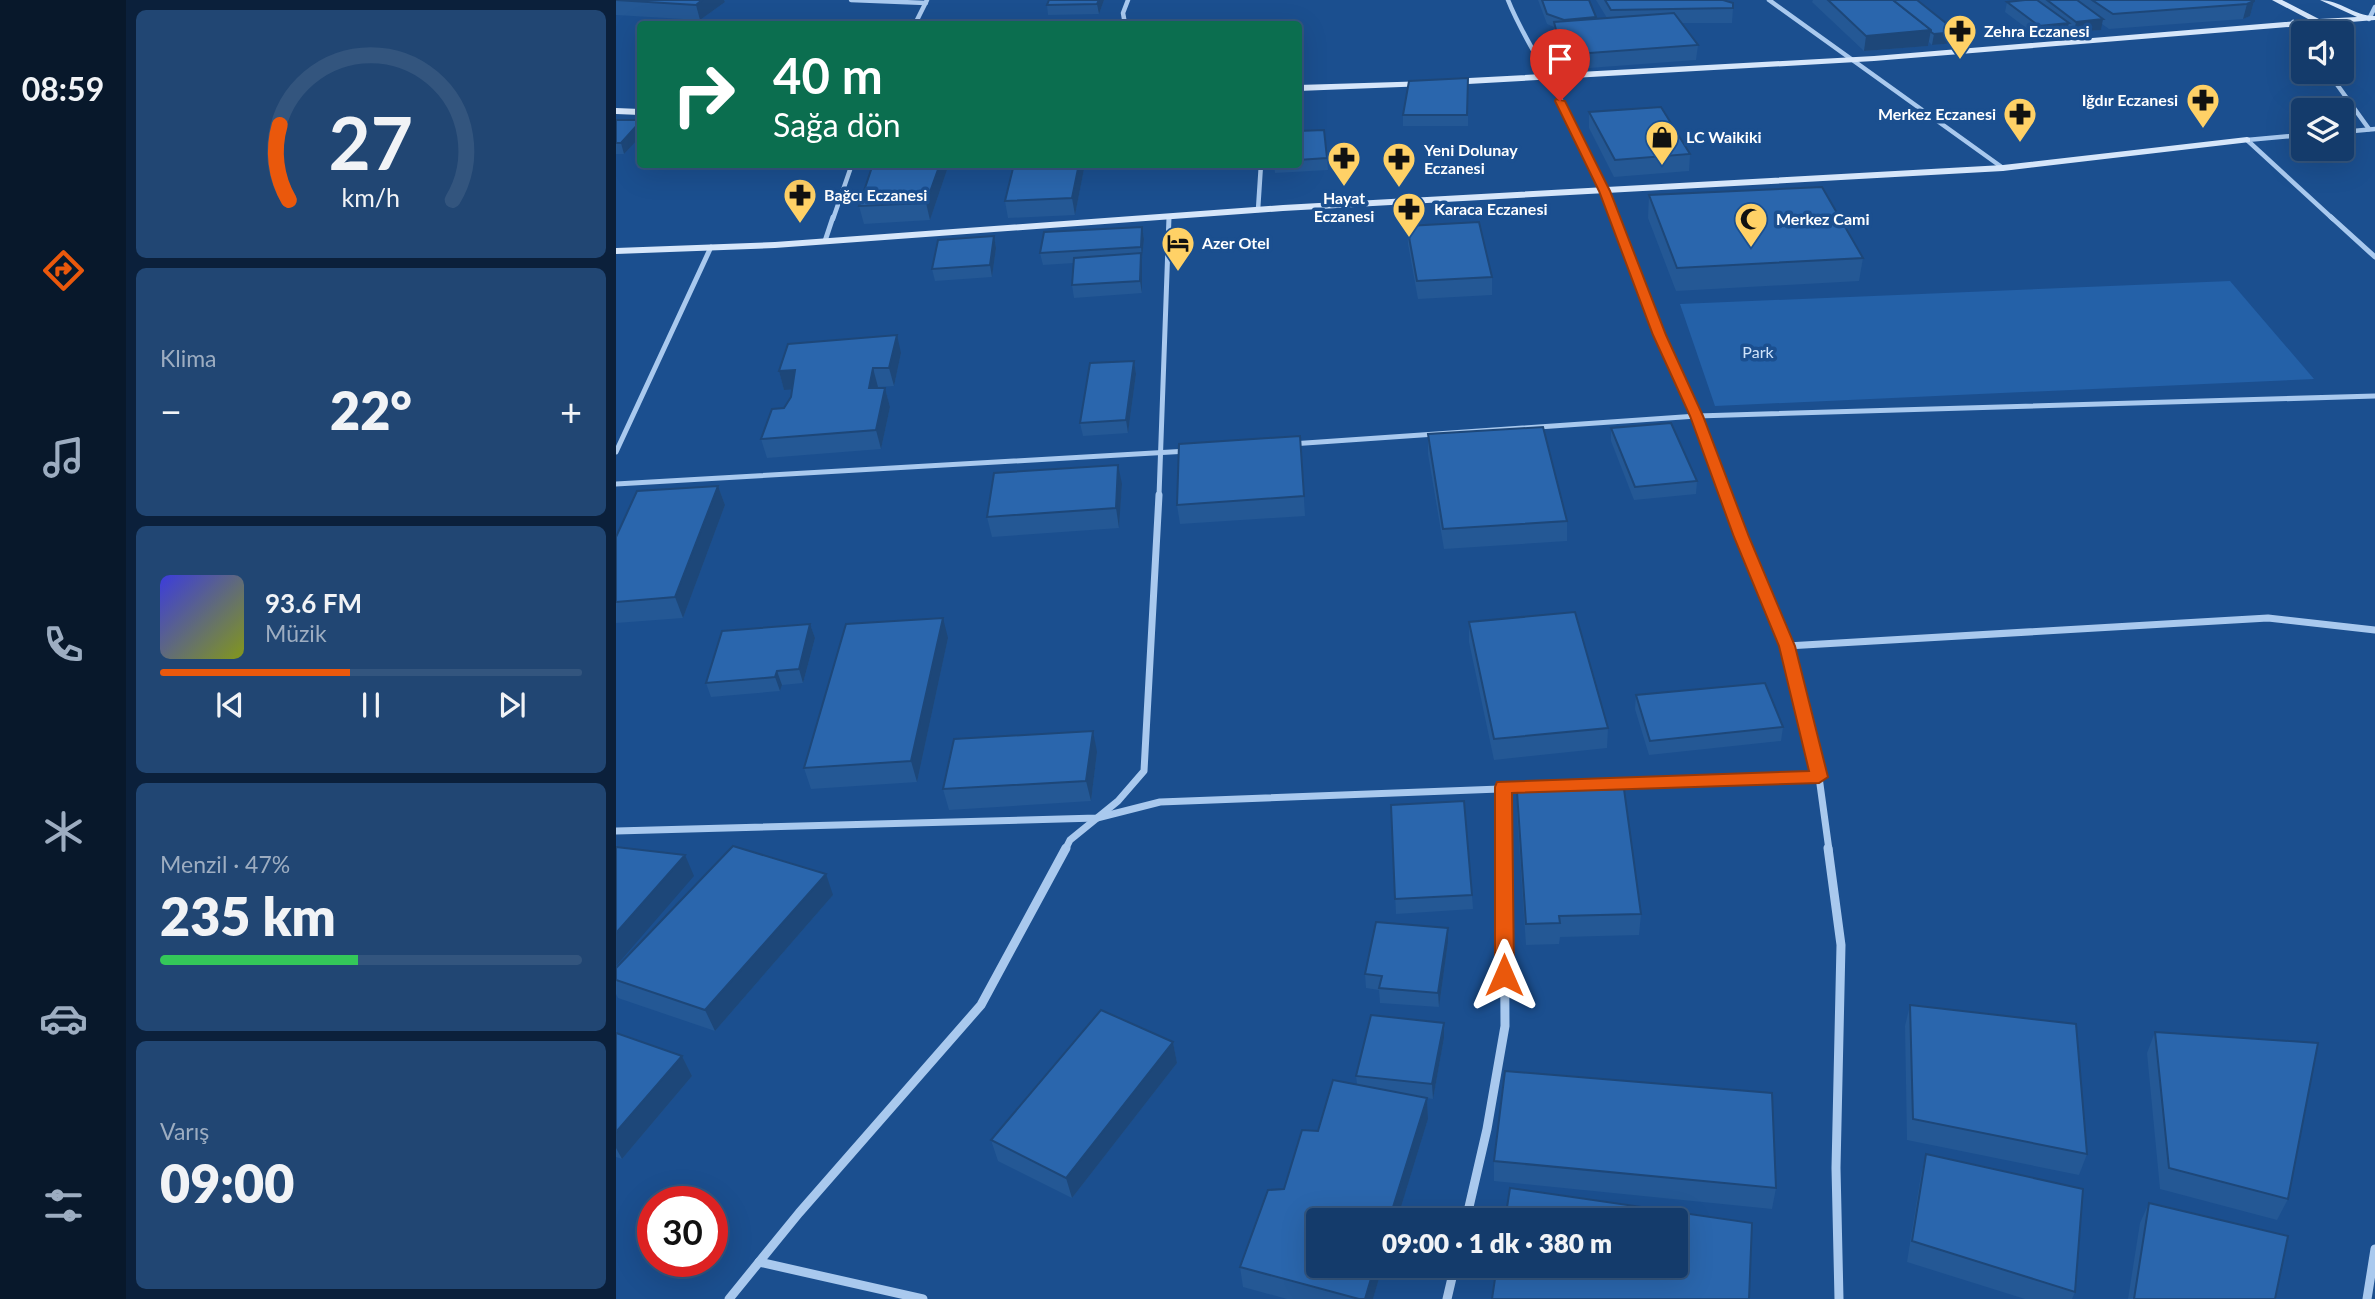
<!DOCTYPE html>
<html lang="tr">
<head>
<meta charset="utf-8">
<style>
	:root { --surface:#143b6b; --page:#214673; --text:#f1f3f6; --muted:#9dadc1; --line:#33557e; --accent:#ea580c }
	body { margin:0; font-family:Lato,sans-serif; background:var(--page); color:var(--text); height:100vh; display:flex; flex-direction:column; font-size:26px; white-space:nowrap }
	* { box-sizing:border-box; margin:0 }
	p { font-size:23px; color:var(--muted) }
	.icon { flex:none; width:38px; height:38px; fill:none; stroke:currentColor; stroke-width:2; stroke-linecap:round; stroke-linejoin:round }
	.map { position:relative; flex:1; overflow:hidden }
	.details { display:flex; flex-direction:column; gap:10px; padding:10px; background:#0b203b; width:490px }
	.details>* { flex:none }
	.guide { position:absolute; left:21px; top:21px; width:665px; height:147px; border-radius:7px; box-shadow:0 7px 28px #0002,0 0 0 2px var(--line); background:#0b6e4f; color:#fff; overflow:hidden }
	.tools { position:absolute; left:1675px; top:21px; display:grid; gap:14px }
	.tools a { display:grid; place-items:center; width:63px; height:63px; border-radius:7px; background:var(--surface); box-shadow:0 7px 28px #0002,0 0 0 2px var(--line); font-size:35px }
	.speed { position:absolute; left:21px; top:1186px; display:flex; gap:14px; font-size:35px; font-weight:700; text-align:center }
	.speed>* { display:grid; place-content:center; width:91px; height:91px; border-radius:50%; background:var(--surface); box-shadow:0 7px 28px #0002,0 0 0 2px var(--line); line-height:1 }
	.speed .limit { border:10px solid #d22; background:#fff; color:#111 }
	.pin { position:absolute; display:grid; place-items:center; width:60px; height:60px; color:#fff; margin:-72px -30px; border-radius:50% 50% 50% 0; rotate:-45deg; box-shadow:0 0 7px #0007 }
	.pin .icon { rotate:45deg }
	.me { position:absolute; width:77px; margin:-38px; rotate:0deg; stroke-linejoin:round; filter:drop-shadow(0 0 5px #0008) }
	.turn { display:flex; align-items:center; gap:24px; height:147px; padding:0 21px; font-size:32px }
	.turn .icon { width:91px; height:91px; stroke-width:2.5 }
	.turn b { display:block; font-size:49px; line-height:60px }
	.big { font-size:52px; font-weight:800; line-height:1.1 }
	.details .tile { flex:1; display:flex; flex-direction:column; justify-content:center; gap:10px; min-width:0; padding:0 24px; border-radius:10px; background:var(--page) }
	.details .dial { align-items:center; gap:0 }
	.dial svg { height:182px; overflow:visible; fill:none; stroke:var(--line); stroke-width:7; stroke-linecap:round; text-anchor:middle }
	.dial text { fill:var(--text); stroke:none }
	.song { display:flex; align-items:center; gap:21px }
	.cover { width:84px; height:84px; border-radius:10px; background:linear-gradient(135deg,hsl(240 70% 55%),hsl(70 70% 35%)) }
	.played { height:7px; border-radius:4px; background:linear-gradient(90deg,var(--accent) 45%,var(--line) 45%) }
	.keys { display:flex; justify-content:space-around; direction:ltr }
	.heat { display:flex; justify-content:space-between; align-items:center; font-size:38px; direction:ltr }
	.charge { height:10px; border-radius:5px; background:linear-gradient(90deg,#34c759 47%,var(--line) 0) }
	.trip { position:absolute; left:690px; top:1208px; width:382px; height:70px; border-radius:7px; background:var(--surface); box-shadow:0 7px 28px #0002,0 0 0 2px var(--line); font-weight:800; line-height:70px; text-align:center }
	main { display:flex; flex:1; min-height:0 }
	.menu { display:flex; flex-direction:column; width:126px; justify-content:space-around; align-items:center; background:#08182b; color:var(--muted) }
	.menu .icon { width:49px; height:49px }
	.menu .active { color:var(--accent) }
	.menu b { font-size:32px; color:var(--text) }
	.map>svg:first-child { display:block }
	.green { fill:#2461a8 }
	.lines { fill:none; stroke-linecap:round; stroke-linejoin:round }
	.street-far3 { stroke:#a9c9ee; stroke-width:4.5 }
	.street-far2 { stroke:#a9c9ee; stroke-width:5 }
	.street-far1 { stroke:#a9c9ee; stroke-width:7 }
	.street { stroke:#a9c9ee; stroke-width:9 }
	.secondary { fill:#d6e6fa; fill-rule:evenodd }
	.wall { fill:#245895 }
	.shaded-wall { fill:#1d4779 }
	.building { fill:#2a66ad; stroke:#1d4779; stroke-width:2 }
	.route { fill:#ea580c; stroke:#983908; stroke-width:2 }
	.labels { text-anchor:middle; stroke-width:7; stroke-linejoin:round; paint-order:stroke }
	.far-poi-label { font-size:16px; font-weight:bold; fill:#fff; stroke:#1b4f8f; text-anchor:start }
	.far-park-label { font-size:16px; fill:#cfe3fa; stroke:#1b4f8f }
</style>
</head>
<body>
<main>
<nav class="menu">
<b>08:59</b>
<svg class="icon active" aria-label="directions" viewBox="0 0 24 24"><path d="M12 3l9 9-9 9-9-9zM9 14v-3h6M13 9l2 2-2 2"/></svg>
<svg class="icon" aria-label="music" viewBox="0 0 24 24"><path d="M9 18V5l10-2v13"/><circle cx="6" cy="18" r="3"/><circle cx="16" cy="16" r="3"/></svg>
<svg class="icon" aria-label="phone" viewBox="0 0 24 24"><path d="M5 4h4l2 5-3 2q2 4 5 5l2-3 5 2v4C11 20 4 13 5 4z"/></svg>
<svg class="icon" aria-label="climate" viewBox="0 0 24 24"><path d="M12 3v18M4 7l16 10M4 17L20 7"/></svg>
<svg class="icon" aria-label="car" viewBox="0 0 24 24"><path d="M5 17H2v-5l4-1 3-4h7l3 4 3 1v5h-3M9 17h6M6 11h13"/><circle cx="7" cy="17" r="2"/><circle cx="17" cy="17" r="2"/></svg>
<svg class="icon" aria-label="filters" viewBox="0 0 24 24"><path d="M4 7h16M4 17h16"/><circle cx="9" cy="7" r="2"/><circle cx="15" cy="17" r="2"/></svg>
</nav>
<section class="details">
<div class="tile dial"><svg viewBox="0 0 100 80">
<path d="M14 69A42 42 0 1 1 86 69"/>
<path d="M14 69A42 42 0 0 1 10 36" stroke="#ea580c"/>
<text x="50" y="56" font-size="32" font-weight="700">27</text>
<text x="50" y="72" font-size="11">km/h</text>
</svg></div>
<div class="tile"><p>Klima</p>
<div class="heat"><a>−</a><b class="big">22°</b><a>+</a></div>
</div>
<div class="tile">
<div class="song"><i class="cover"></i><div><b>93.6 FM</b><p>Müzik</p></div></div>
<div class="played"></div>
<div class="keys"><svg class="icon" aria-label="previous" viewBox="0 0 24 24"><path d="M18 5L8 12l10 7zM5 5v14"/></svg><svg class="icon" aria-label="pause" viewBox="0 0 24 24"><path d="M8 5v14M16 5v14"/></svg><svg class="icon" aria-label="next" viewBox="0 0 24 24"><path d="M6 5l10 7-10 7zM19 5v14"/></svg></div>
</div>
<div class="tile"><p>Menzil · 47%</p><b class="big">235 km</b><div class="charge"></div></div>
<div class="tile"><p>Varış</p><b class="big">09:00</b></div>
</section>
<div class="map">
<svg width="1759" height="1299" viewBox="0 0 1759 1299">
	<rect width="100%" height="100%" fill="#1b4f8f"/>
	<polygon class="green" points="1614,281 1698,379 1099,406 1064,304"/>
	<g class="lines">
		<g class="street-far3">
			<polyline points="235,0 310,3"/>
			<path d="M 892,0 C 903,28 918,51 932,77 C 958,122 981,171 1000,219"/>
			<polyline points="1153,0 1387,168"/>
			<polyline points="1753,19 1759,7"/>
			<polyline points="1677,22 1687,36"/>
			<polyline points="299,24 311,0"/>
			<polyline points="509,24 507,13 512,0"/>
			<polyline points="1712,72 1753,129"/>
			<polyline points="1726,132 1759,129"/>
			<polyline points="1631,140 1717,219"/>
			<polyline points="1631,140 1687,135"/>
			<polyline points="642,210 645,164"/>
			<polyline points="217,219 236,164"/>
		</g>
		<g class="street-far2">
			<path d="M 999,217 C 1035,311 1076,402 1111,496"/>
			<polyline points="1715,217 1759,257"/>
			<polyline points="209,241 217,217"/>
			<polyline points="675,444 1081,416 1759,396"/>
			<polyline points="0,452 95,247"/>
			<polyline points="0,484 572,451"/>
			<polyline points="543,496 553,217"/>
		</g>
		<g class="street-far1">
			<polyline points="1110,495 1171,646 1203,777 1213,850"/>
			<polyline points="1171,646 1652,618 1759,630"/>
			<polyline points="888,787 888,850"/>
			<polyline points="0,831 481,818 544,802 1203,777"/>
			<polyline points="449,850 454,840 502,801 528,771 543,495"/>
		</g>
		<g class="street">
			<polyline points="1212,848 1225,945 1220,1168 1223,1299"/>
			<polyline points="850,1220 871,1129 889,1026 888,848"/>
			<polyline points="143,1262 307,1299"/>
			<polyline points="113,1299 183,1213 365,1005 450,848"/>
			<polyline points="831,1299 839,1265"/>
			<polyline points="1751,1299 1759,1249"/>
		</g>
		<g class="secondary">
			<path d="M 1656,0 L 1666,0 L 1703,19 L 1741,17 L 1704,0 C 1724,0 1740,17 1759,16 L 1759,20 L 1258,61 L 834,85 L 830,82 L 834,79 L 1258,56 L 1694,20 Z"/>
			<polygon points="814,81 814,85 811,86 682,91 682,85"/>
			<polygon points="0,108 24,109 24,115 0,114"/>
			<polygon points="1631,137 1634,138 1634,142 1387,171 667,211 159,248 0,254 0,248 159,242 667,205 1387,165"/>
		</g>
	</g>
	<g class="wall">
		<polygon points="0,0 108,0 109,2 84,20 0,15"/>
		<polygon points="488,0 483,14 432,15 431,5"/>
		<polygon points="922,0 973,0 980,19 991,18 980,0 1107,0 1117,8 1116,23 1065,23 1082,45 1080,60 960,69 944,61 938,38 938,27 931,24"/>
		<polygon points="1197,0 1301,0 1341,32 1339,43 1316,45 1313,42 1312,46 1248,51 1196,2"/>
		<polygon points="1409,0 1638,0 1638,1 1634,16 1627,19 1493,29 1486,24 1485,30 1458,32 1452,27 1450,33 1421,36 1389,12 1391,2"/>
		<polygon points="852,78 852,126 787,126 787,115"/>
		<polygon points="973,112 1074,154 1073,171 998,177 973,128"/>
		<polygon points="0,120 24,120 24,137 8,154 0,154"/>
		<polygon points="682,131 711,158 712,170 659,173 658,164 682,164"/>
		<polygon points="255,164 333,164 314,220 248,224 243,206 256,168"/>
		<polygon points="469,164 459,215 392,218 389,201"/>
		<polygon points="1033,195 1247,258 1243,281 1060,291 1032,218"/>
		<polygon points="791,226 876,277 876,295 802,299 792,244"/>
		<polygon points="526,227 528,239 526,259 525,259 526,293 458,298 456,285 458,263 427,265 424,253"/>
		<polygon points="378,236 380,248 376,277 319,281 316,269"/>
		<polygon points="285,353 278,386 262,387 261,388 269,388 274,407 265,449 151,458 145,439 175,397 177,389 168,390 163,371"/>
		<polygon points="518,361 520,374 512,433 467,436 464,423"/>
		<polygon points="995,428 1081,481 1080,494 1018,500 995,441"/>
		<polygon points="812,434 951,521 951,541 828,549 812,454"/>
		<polygon points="684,436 689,516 564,524 561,505"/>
		<polygon points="506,484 503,528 376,537 371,517"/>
		<polygon points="102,486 109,505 67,618 0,623 0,537"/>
		<polygon points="853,622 992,728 991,748 878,760 853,642"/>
		<polygon points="194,624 199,638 187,683 166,685 164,691 95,697 90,683"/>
		<polygon points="332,638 301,782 195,789 188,768"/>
		<polygon points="1020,695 1167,727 1165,741 1033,755 1019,709"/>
		<polygon points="481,752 475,801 333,810 327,789"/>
		<polygon points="901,792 1025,914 1023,935 944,937 943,944 910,945 901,813"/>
		<polygon points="775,805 856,895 857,909 780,914"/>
		<polygon points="217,895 99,1031 2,998 0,994 0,968"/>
		<polygon points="832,928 832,942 823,1007 764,1003 763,990 750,988 749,974"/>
		<polygon points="1294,1005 1471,1154 1463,1175 1291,1140 1289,1026"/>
		<polygon points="828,1023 828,1038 817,1099 811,1098 812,1119 781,1220 702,1220 702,1265 767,1265 757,1299 671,1299 627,1287 624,1267 668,1189 702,1131 741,1084 740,1076"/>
		<polygon points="1539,1032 1672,1199 1661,1220 1544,1189 1531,1053"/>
		<polygon points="0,1033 66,1056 76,1076 6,1159 0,1157"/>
		<polygon points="557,1042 561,1063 456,1198 382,1161 375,1140"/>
		<polygon points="1310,1154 1459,1292 1456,1299 1409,1299 1291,1262 1305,1175"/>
		<polygon points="878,1161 1160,1188 1156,1209 878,1181"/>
		<polygon points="1533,1203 1659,1299 1512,1299 1524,1223"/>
	</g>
	<g class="shaded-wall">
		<polygon points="86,0 108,0 109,2 84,20 80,5"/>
		<polygon points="483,0 488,0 483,14 481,4"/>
		<polygon points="1638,1 1634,16 1627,19 1631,4"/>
		<polygon points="980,17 980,28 948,30 948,20"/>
		<polygon points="1487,19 1485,30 1458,32 1460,22"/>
		<polygon points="1453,23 1450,33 1421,36 1423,26"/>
		<polygon points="1315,30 1312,46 1248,51 1250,36"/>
		<polygon points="1341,32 1339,43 1316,45 1318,34"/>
		<polygon points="24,122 24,137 8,154 5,143"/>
		<polygon points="324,164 333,164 314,220 310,203"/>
		<polygon points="463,164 469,164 459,215 456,198"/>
		<polygon points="526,227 528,239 526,259 525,247"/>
		<polygon points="378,236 380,248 376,277 374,265"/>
		<polygon points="525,253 526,265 526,293 524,281"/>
		<polygon points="281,335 285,353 278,386 273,368"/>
		<polygon points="518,361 520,374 512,433 510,420"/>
		<polygon points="257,368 262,387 258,407 253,388"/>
		<polygon points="179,370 184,389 168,390 163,371"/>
		<polygon points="269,388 274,407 265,449 260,430"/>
		<polygon points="502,465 506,484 503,528 500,508"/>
		<polygon points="102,486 109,505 67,618 59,597"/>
		<polygon points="327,618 332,638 301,782 295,761"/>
		<polygon points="194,624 199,638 187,683 183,669"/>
		<polygon points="161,671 166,685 164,691 159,677"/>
		<polygon points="477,731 481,752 475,801 470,781"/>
		<polygon points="69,855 78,876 0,966 0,933"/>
		<polygon points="210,874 217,895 99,1031 89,1010"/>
		<polygon points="832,928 832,942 823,1007 822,993"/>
		<polygon points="828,1023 828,1038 817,1099 816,1084"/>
		<polygon points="557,1042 561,1063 456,1198 450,1178"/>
		<polygon points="66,1056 76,1076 6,1159 0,1148 0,1132"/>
		<polygon points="811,1098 812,1119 781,1220 773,1220"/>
		<polygon points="759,1265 767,1265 757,1299 749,1299"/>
	</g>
	<g class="building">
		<polygon points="0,0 86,0 80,5"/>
		<polygon points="433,0 483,0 481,4 431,5"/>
		<polygon points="926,0 973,0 980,17 948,20 931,14"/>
		<polygon points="989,0 1107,0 1117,3 1117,8 995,10"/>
		<polygon points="1212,0 1277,0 1315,30 1250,36"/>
		<polygon points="1277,0 1301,0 1341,32 1318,34 1315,32 1315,30"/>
		<polygon points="1409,0 1421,0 1453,23 1423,26 1391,2"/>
		<polygon points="1431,0 1461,0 1487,19 1460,22"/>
		<polygon points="1476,0 1638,0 1638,1 1631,4 1497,14"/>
		<polygon points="1058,13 1082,45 960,54 944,46 938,22"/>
		<polygon points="852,78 851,115 787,115 793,81"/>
		<polygon points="1045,107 1074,154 999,160 973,112"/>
		<polygon points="0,120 24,120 24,122 5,143 0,143"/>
		<polygon points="708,130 711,158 682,160 682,131"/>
		<polygon points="257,164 324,164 310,203 243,206"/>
		<polygon points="398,164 463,164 456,198 389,201"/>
		<polygon points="1206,187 1247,258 1061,268 1033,195"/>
		<polygon points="863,222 876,277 801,281 791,226"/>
		<polygon points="526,227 525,247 424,253 428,232"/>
		<polygon points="378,236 374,265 316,269 322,240"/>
		<polygon points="525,253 524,281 456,285 458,258"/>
		<polygon points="281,335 273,368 257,368 253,388 269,388 260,430 145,439 156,409 168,408 175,397 179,370 163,371 172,344"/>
		<polygon points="518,361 510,420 464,423 474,363"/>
		<polygon points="1055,423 1081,481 1019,487 995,428"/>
		<polygon points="927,427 951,521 827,529 812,434"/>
		<polygon points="684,436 688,496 561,505 563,444"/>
		<polygon points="502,465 500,508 371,517 378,473"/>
		<polygon points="102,486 59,597 0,602 0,537 21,491"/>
		<polygon points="959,612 992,728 878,739 853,622"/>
		<polygon points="327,618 295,761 188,768 230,624"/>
		<polygon points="194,624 183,669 161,671 159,677 90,683 106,631"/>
		<polygon points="1149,683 1167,727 1034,741 1020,695"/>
		<polygon points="477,731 470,781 327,789 338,739"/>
		<polygon points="1008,789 1025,914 943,916 944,923 910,924 901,792"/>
		<polygon points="848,801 856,895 779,899 775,805"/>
		<polygon points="117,846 210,874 89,1010 0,980 0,968"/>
		<polygon points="0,847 69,855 0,933"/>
		<polygon points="760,922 832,928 822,993 763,988 766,976 749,974"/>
		<polygon points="1294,1005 1460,1024 1471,1154 1297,1119"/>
		<polygon points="485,1010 557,1042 450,1178 375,1140"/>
		<polygon points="755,1015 828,1023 816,1084 740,1076"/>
		<polygon points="1539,1032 1702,1043 1672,1199 1553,1168"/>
		<polygon points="0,1033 66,1056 0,1132"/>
		<polygon points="889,1071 1156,1093 1160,1188 878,1161"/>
		<polygon points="717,1080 811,1098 773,1220 702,1220 702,1265 759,1265 749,1299 743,1299 624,1267 652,1190 668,1189 686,1130 702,1131"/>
		<polygon points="1310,1154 1467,1189 1459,1292 1296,1241"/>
		<polygon points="894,1188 1136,1223 1133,1299 876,1299 881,1265 1059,1265 1059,1220 889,1220"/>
		<polygon points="1533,1203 1672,1236 1659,1299 1518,1299"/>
	</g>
	<polygon class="route" points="940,99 949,101 994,191 1050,335 1087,416 1133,537 1179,646 1212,777 1203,783 896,793 898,975 895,980 888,982 882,980 879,975 879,787 881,782 1193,771 1163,646 1118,537 1074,416 1037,335 983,191 939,101"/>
	<defs>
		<symbol id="pharmacy-pin" viewBox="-11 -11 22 30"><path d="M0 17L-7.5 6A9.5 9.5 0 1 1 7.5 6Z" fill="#ffd166" stroke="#1b4f8f"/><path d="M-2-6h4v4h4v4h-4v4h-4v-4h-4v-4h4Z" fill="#111"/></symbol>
		<symbol id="shop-pin" viewBox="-11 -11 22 30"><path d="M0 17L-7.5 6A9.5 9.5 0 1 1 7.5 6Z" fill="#ffd166" stroke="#1b4f8f"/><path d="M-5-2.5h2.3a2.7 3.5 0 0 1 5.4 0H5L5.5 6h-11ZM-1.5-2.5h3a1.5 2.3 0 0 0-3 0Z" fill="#111"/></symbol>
		<symbol id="mosque-pin" viewBox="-11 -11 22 30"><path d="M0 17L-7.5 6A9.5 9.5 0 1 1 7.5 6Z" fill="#ffd166" stroke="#1b4f8f"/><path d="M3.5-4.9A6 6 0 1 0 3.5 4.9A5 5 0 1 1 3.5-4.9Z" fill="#111"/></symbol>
		<symbol id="hotel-pin" viewBox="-11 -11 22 30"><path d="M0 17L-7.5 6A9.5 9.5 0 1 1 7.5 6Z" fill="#ffd166" stroke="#1b4f8f"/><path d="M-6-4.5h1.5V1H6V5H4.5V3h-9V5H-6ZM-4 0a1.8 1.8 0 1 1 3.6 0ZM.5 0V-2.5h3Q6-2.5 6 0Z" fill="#111"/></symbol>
	</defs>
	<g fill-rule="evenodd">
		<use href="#pharmacy-pin" x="1325" y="12" width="38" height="52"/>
		<use href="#pharmacy-pin" x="1568" y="81" width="38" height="52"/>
		<use href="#pharmacy-pin" x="1385" y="95" width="38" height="52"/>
		<use href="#shop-pin" x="1027" y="118" width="38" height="52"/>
		<use href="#pharmacy-pin" x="709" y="139" width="38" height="52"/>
		<use href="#pharmacy-pin" x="764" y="140" width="38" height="52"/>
		<use href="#pharmacy-pin" x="165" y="176" width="38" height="52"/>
		<use href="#pharmacy-pin" x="774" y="190" width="38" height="52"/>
		<use href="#mosque-pin" x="1116" y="200" width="38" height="52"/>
		<use href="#hotel-pin" x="543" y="224" width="38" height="52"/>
	</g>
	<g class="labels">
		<g class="far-poi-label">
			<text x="1368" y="37">Zehra Eczanesi</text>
			<text x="1562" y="106" text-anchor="end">Iğdır Eczanesi</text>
			<text x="1380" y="120" text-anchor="end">Merkez Eczanesi</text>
			<text x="1070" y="143">LC Waikiki</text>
			<text x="808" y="156">Yeni Dolunay<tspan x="808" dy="18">Eczanesi</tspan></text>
			<text x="208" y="201">Bağcı Eczanesi</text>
			<text x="728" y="204" text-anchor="middle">Hayat<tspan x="728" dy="18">Eczanesi</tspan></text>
			<text x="818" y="215">Karaca Eczanesi</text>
			<text x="1160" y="225">Merkez Cami</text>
			<text x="586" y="249">Azer Otel</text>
		</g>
		<g class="far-park-label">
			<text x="1142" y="358">Park</text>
		</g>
	</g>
</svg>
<div class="tools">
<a><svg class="icon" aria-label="sound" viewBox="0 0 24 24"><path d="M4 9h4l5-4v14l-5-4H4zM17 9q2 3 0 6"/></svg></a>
<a><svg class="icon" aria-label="layers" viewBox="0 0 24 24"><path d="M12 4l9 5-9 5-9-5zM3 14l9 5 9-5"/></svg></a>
</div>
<div class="speed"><div class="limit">30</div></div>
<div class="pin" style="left:944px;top:101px;background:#d93025"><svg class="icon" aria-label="arrive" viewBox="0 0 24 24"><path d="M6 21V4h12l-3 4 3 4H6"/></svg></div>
<svg class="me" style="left:888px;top:975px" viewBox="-20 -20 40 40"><path d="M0-17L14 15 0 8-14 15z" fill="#ea580c" stroke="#fff" stroke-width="4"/></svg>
<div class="trip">09:00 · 1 dk · 380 m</div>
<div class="guide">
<div class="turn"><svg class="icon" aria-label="right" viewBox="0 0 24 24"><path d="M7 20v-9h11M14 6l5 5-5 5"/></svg><div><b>40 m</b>Sağa dön</div></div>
</div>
</div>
</main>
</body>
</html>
